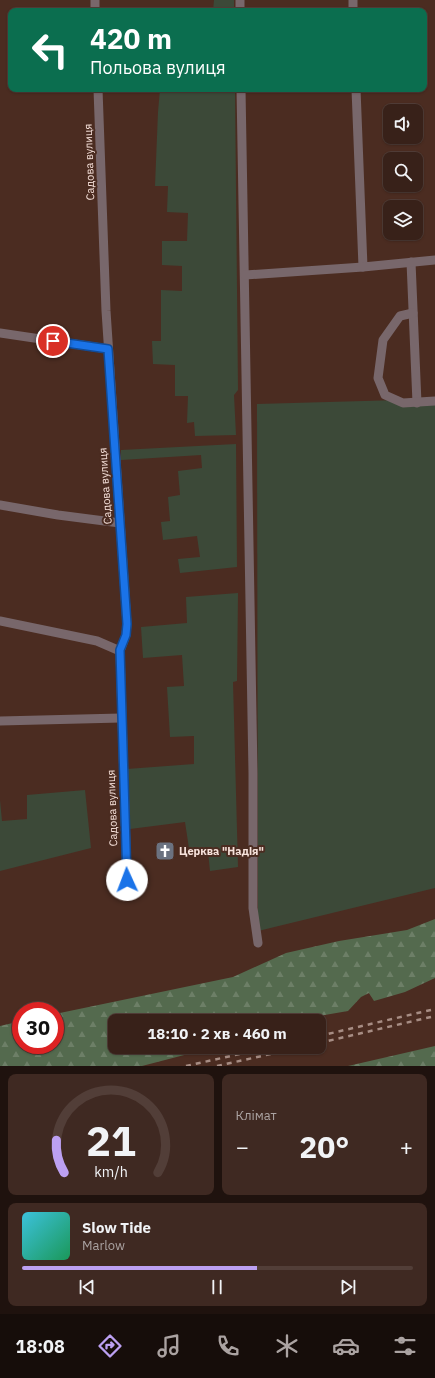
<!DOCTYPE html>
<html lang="uk">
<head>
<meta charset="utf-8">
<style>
	:root { --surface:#382119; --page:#3f2922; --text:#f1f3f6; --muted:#aba3a2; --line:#523e38; --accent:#bca0f2 }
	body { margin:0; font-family:"IBM Plex Sans",sans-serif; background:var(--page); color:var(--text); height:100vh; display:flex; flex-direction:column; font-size:15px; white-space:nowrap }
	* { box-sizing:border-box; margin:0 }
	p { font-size:13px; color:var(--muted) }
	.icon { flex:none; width:22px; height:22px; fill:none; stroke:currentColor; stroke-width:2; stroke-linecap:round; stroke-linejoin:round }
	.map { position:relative; height:1066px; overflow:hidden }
	.details { display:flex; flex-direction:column; gap:8px; padding:8px; background:#1f120e; flex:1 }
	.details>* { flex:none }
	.guide { position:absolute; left:8px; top:8px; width:419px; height:84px; border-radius:8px; box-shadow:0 1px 3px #0004,0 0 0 1px var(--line); background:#0b6e4f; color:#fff; overflow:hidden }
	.controls { position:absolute; left:383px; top:104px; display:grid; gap:8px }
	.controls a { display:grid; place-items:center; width:40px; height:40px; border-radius:8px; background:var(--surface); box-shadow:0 1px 3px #0004,0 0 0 1px var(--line); font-size:20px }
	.speed { position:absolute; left:12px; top:1002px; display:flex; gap:8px; font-size:20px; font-weight:700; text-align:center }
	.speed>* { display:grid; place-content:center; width:52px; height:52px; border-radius:50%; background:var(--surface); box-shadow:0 1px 3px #0004,0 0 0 1px var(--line); line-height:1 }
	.speed .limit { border:6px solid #d22; background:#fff; color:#111 }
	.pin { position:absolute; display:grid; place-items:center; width:34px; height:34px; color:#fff; margin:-17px; border:2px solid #fff; border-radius:50%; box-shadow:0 1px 4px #0007 }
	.me { position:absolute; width:44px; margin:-22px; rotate:358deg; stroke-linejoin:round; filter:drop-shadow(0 0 3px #0008) }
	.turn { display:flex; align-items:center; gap:14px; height:84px; padding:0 16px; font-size:18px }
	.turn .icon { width:52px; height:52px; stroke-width:2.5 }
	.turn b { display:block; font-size:28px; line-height:34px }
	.big { font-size:30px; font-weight:700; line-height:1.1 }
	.details .widget { flex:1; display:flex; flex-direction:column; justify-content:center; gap:6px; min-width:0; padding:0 14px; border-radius:8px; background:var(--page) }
	.details .dial { align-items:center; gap:0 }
	.dial svg { height:104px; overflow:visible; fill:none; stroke:var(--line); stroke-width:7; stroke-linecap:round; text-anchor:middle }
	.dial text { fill:var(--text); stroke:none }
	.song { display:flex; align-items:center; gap:12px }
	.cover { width:48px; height:48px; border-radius:6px; background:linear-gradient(135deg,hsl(190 70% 55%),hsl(150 70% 35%)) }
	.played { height:4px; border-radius:2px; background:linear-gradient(90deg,var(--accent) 60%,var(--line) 60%) }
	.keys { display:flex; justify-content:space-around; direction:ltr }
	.heat { display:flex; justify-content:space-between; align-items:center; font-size:22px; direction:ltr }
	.details .tiles { flex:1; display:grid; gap:8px; grid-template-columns:1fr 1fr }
	.widget:last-child { grid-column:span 2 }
	.trip { position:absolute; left:108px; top:1014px; width:218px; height:40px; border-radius:8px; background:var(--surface); box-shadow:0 1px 3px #0004,0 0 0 1px var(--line); font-weight:700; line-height:40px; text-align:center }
	.tab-bar { display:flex; height:64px; justify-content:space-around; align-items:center; background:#160d0a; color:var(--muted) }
	.tab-bar .icon { width:28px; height:28px }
	.tab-bar .current { color:var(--accent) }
	.tab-bar b { font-size:18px; color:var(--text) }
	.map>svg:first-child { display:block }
	.forest { fill:url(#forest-firs) }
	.garden { fill:#3c4938 }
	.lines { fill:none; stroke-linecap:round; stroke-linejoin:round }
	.minor { stroke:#78676b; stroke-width:9 }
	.rail { stroke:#a78d84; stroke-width:2.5; stroke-dasharray:5 5; stroke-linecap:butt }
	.route-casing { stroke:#114b97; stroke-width:10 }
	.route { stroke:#1a73e8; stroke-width:7 }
	.labels { text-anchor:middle; stroke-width:4; stroke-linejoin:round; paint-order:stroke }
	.street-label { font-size:11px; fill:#f7e2db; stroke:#4b2c21 }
	.poi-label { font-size:11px; font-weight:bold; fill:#f7e2db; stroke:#4b2c21; text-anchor:start }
</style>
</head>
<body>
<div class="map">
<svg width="435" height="1066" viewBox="0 0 435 1066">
	<defs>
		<pattern id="forest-firs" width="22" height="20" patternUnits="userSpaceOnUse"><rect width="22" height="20" fill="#546a4e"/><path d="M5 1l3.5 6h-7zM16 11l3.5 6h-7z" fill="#6d7f67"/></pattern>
	</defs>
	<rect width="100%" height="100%" fill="#4b2c21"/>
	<g class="forest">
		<polygon points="435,919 435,978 405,992 374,1001 369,993 361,997 348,1011 313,1017 285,1019 283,1021 115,1021 115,1047 215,1047 142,1066 0,1066 0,1026 21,1021 21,1045 55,1045 55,1014 233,977 286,953 339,941 407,930"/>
		<polygon points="435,1046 435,1066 348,1066"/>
	</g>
	<g class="garden">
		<polygon points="214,0 234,0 234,11 213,11"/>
		<polygon points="160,89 235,89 238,390 234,395 236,435 195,436 194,422 187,423 188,396 175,396 175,365 153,364 152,341 161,341 161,290 182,291 182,266 162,265 162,241 187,241 188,213 167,212 168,186 155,186 158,112"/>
		<polygon points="435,399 435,888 258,931 257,404"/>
		<polygon points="236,444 237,567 180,573 178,559 200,557 197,536 163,540 161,522 170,521 168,497 180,495 178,471 202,468 201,455 121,460 121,450"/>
		<polygon points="238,593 237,681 233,682 238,867 210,871 208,852 190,855 185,822 130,829 127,769 194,764 194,736 170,737 167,687 184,686 182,655 143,658 141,627 187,623 186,597"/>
		<polygon points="85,790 91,848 0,871 0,800 2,821 27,819 27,795"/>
	</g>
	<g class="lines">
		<g class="minor">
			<polyline points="95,0 95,11"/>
			<polyline points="240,0 240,11"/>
			<polyline points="353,0 353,11"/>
			<polyline points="98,89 106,311 127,624 126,635 120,651 127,880"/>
			<polyline points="241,89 253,773 253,908 258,943"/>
			<polyline points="356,89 363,267"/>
			<polyline points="411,262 417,403"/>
			<polyline points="245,275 363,267 435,260"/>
			<polyline points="413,313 400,316 383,340 378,378 385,395 403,403 435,401"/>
			<polyline points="0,333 108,349"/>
			<polyline points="0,505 58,515 120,523"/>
			<polyline points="0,621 97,641 120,651"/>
			<polyline points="0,721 121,718"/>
		</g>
		<g class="rail">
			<polyline points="319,1036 435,1009"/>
			<polyline points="319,1043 435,1016"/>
			<polyline points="186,1066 271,1047"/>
			<polyline points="217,1066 302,1047"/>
		</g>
	</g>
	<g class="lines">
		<defs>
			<polyline id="route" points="53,341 108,349 127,624 126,635 120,650 127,880"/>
		</defs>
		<use href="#route" class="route-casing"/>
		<use href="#route" class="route"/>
	</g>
	<defs>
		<symbol id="church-square" viewBox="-11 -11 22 22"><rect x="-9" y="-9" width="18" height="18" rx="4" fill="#6b7280" stroke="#4b2c21"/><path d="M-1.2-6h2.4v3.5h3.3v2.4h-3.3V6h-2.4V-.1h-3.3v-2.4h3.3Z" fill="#fff"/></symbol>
	</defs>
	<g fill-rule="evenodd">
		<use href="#church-square" x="154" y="840" width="22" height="22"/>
	</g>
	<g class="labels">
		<g class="street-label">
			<text transform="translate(89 162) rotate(-92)" y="4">Садова вулиця</text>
			<text transform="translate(105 486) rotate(-94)" y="4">Садова вулиця</text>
			<text transform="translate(112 808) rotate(-92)" y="4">Садова вулиця</text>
		</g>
		<g class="poi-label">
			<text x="179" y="855">Церква "Надія"</text>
		</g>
	</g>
</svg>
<div class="controls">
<a><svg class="icon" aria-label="sound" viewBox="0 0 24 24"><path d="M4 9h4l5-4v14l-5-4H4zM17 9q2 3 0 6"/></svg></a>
<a><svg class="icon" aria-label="search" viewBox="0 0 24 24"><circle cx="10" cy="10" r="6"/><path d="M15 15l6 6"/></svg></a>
<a><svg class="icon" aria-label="layers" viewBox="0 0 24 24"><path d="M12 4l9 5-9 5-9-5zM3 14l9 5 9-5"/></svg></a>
</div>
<div class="speed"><div class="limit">30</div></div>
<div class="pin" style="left:53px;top:341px;background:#d93025"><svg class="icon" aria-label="arrive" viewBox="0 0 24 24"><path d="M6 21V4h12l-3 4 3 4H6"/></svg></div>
<svg class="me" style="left:127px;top:880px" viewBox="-20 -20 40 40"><circle r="19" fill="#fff"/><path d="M0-13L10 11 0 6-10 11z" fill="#1a73e8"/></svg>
<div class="trip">18:10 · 2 хв · 460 m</div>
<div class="guide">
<div class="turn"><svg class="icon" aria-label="left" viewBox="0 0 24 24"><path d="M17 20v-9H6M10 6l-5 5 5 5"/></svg><div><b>420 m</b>Польова вулиця</div></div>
</div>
</div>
<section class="details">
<div class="tiles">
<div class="widget dial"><svg viewBox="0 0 100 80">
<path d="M14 69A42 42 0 1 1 86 69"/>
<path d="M14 69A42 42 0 0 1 8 44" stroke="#bca0f2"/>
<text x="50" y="56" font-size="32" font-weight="700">21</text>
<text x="50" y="72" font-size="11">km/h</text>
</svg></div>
<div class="widget"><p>Клімат</p>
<div class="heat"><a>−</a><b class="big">20°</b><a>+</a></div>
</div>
<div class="widget">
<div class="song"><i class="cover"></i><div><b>Slow Tide</b><p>Marlow</p></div></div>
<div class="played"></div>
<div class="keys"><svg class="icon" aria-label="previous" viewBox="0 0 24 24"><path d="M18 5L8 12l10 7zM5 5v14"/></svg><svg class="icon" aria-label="pause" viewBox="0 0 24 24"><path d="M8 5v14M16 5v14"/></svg><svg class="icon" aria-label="next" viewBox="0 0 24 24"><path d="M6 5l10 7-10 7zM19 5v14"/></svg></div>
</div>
</div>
</section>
<nav class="tab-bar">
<b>18:08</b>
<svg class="icon current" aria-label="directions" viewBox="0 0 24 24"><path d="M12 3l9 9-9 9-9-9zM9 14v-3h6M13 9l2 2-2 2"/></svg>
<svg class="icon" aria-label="music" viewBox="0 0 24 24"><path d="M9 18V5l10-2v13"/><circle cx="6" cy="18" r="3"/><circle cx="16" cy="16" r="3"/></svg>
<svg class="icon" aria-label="phone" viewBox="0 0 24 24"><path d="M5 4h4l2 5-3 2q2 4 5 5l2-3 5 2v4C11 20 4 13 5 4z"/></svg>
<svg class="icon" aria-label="climate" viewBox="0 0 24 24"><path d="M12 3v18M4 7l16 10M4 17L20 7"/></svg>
<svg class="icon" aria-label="car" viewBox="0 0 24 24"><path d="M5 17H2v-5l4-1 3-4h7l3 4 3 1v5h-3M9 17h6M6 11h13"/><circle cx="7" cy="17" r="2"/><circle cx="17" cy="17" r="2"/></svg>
<svg class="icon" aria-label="filters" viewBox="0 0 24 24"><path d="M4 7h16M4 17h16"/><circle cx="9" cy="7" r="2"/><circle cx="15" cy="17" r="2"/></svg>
</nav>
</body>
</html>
